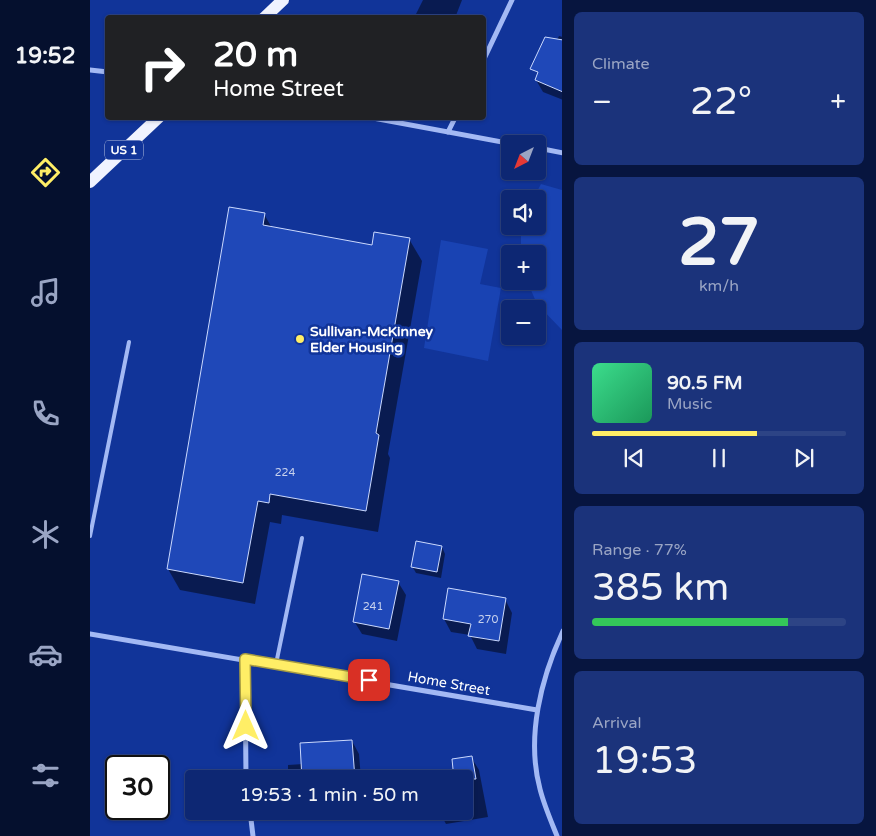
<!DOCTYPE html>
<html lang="en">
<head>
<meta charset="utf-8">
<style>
	:root { --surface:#0d2773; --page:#1b337b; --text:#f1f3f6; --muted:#9aa5c4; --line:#2d4485; --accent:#fe6 }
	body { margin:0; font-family:"Varela Round",sans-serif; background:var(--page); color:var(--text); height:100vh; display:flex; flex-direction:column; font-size:19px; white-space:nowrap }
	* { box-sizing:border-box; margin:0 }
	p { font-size:16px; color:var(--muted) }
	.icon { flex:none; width:28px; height:28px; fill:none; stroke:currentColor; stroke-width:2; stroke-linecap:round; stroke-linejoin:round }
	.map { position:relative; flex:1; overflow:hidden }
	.details { display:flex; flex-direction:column; gap:12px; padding:12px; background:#07153f; width:314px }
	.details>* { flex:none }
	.banner { position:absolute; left:15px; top:15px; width:381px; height:105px; border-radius:5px; box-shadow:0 1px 4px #0004,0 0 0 1px var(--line); background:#202124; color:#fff; overflow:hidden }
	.needle { width:32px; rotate:222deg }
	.buttons { position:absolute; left:411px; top:135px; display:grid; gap:10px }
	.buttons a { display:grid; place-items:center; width:45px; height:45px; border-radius:5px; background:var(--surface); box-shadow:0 1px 4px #0004,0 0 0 1px var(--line); font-size:25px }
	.speed { position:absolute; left:15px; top:755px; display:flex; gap:10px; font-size:25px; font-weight:700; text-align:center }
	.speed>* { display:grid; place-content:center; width:65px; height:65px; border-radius:50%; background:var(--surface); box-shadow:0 1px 4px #0004,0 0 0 1px var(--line); line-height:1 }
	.speed .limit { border:2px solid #111; border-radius:8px; background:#fff; color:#111 }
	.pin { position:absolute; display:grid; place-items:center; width:42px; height:42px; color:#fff; margin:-21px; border-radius:10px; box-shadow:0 2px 8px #0006 }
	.me { position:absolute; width:55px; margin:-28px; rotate:0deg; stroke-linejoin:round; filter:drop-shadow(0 0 4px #0008) }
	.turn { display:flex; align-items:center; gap:18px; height:105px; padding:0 25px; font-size:22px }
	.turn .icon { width:65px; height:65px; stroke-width:2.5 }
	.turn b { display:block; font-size:35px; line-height:42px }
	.big { font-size:38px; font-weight:600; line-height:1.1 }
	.details .widget { flex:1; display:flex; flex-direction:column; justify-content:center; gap:8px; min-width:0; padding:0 18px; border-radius:8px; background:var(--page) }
	.details .dial { align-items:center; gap:0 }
	.dial b { font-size:65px; line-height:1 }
	.song { display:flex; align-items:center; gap:15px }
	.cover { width:60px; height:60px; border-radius:8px; background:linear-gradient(135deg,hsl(150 70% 55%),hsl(150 70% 35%)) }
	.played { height:5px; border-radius:2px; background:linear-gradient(90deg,var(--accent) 65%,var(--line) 65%) }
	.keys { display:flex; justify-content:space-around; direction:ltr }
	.heat { display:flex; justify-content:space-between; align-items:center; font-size:28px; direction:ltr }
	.charge { height:8px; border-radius:4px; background:linear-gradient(90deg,#34c759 77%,var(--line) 0) }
	.trip { position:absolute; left:95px; top:770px; width:288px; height:50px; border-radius:5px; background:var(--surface); box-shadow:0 1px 4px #0004,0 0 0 1px var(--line); font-weight:600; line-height:50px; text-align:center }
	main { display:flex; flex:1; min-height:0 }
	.menu { display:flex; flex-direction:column; width:90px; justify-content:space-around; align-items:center; background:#05102e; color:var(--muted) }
	.menu .icon { width:35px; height:35px }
	.menu .on { color:var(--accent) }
	.menu b { font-size:22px; color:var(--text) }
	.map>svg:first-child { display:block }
	.green { fill:#1943b3 }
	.shadow { fill:#0007 }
	.building { fill:#1f48b8; stroke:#cbd9fe }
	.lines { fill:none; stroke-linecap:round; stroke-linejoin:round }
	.service { stroke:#a3b9f4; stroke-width:4 }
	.minor { stroke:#a3b9f4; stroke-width:5 }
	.primary { stroke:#f0f3ff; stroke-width:12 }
	.route-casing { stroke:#a69b42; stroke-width:12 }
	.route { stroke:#fe6; stroke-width:9 }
	.poi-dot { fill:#fe6; stroke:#113499; stroke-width:2 }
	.labels { text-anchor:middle; stroke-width:5; stroke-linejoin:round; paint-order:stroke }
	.number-label { font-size:11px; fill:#c7d1ed }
	.shield { fill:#113499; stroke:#b8c2e0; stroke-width:1 }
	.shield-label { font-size:12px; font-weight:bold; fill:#fff }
	.poi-label { font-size:14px; font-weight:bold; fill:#fff; stroke:#113499; text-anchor:start }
	.street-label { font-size:14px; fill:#fff; stroke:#113499 }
</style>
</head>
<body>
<main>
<nav class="menu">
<b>19:52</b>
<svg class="icon on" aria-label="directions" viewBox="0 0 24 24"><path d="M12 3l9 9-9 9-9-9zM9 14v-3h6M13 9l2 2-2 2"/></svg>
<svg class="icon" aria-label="music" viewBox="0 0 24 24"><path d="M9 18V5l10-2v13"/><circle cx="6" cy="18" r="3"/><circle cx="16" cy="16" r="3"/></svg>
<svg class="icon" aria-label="phone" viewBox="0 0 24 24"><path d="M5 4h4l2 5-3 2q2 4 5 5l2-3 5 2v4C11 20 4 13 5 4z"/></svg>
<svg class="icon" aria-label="climate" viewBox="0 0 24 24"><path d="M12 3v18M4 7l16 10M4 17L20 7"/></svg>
<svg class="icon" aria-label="car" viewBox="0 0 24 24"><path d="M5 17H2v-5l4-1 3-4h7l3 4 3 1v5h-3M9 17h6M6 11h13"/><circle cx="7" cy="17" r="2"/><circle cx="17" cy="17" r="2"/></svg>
<svg class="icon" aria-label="filters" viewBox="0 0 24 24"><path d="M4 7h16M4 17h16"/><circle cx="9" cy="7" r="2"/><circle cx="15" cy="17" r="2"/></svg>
</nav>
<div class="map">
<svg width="473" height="836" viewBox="0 0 473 836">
	<rect width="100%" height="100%" fill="#113499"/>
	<g class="green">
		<polygon points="451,184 472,190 472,330 447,304 437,281 448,281 448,254 431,254 431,234 433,226 448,226 448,199 443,199"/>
		<polygon points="351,240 398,249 390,284 411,288 398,361 334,348"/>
	</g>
	<g class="shadow">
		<polygon points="333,0 372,0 365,18 324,18"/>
		<polygon points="469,36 473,37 473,100 453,92 446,80"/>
		<polygon points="174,214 182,228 283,246 319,239 332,261 298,454 300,458 288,532 192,515 191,524 180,522 165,604 90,590 78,569"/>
		<polygon points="352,547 355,554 351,578 326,573 322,566"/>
		<polygon points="308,582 316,595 307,641 272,634 264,621"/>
		<polygon points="415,599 422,613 416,654 387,649 380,635 361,632 354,619"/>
		<polygon points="262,741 269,754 271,779 198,779 198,765 213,764"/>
		<polygon points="381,757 389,770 398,817 356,824 349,811 374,811 374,779 350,779 350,772 364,769"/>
	</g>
	<g class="building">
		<polygon points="455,37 473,40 473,92 445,80 448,72 440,69"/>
		<polygon points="139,207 175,213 173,225 282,245 284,232 320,238 286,433 289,435 276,511 180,494 179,503 168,501 153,583 77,569"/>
		<polygon points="326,541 352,546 347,572 321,567"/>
		<polygon points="272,574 309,581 299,629 263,622"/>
		<polygon points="358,588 416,598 409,641 378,636 381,624 353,619"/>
		<polygon points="262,740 265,779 212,779 210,743"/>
		<polygon points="382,756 386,779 364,779 362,759"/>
	</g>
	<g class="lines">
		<g class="service">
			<polyline points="0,536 39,342"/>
			<polyline points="186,664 212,538"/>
		</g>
		<g class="minor">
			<polyline points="394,59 422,0"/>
			<polyline points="0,70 18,72"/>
			<polyline points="283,118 423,144"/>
			<polyline points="358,132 365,118"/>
			<polyline points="448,148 473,153"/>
			<polyline points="0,634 447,710"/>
			<polyline points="155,659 156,779"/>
			<polyline points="160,811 163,836"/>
			<path d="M 467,836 C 461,821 454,805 450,789 C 436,737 451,678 473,631"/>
		</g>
		<g class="primary">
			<polyline points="174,18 193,0"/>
			<polyline points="0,182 68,118"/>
		</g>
	</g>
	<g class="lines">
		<defs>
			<polyline id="route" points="156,726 155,659 279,680"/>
		</defs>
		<use href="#route" class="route-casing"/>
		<use href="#route" class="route"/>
	</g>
	<circle class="poi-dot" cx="210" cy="339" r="5"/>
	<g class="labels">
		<g class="number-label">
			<text x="195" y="476">224</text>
			<text x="283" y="610">241</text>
			<text x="398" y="623">270</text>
		</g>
		<rect class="shield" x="15" y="140.5" width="38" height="19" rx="4"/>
		<g class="shield-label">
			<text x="34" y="154">US 1</text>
		</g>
		<g class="poi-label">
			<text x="220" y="336">Sullivan-McKinney<tspan x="220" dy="16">Elder Housing</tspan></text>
		</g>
		<g class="street-label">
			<text transform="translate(359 683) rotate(10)" y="5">Home Street</text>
		</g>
	</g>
</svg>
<div class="buttons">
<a><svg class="needle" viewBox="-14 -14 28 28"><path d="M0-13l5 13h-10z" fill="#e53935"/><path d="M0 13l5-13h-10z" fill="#9aa5c4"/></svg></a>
<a><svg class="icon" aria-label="sound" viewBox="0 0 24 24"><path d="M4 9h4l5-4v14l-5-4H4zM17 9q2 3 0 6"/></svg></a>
<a>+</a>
<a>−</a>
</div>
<div class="speed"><div class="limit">30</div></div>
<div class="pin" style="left:279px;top:680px;background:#d93025"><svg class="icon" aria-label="arrive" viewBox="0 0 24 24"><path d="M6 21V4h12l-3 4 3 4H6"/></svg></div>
<svg class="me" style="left:156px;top:726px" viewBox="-20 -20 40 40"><path d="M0-17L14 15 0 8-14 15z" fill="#fe6" stroke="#fff" stroke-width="4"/></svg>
<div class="trip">19:53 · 1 min · 50 m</div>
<div class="banner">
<div class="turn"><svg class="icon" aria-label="right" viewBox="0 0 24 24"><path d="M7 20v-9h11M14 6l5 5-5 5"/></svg><div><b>20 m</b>Home Street</div></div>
</div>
</div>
<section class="details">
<div class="widget"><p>Climate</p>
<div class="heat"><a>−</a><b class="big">22°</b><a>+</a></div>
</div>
<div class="widget dial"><b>27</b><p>km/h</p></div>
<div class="widget">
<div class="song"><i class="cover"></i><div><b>90.5 FM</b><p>Music</p></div></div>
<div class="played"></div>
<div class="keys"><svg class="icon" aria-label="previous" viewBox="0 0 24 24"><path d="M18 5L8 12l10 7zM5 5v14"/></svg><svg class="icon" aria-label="pause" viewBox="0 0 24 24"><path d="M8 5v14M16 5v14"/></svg><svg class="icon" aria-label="next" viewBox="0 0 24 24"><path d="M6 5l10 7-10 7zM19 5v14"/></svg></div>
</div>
<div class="widget"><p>Range · 77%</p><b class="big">385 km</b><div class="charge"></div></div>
<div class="widget"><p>Arrival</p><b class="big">19:53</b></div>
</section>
</main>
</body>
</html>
